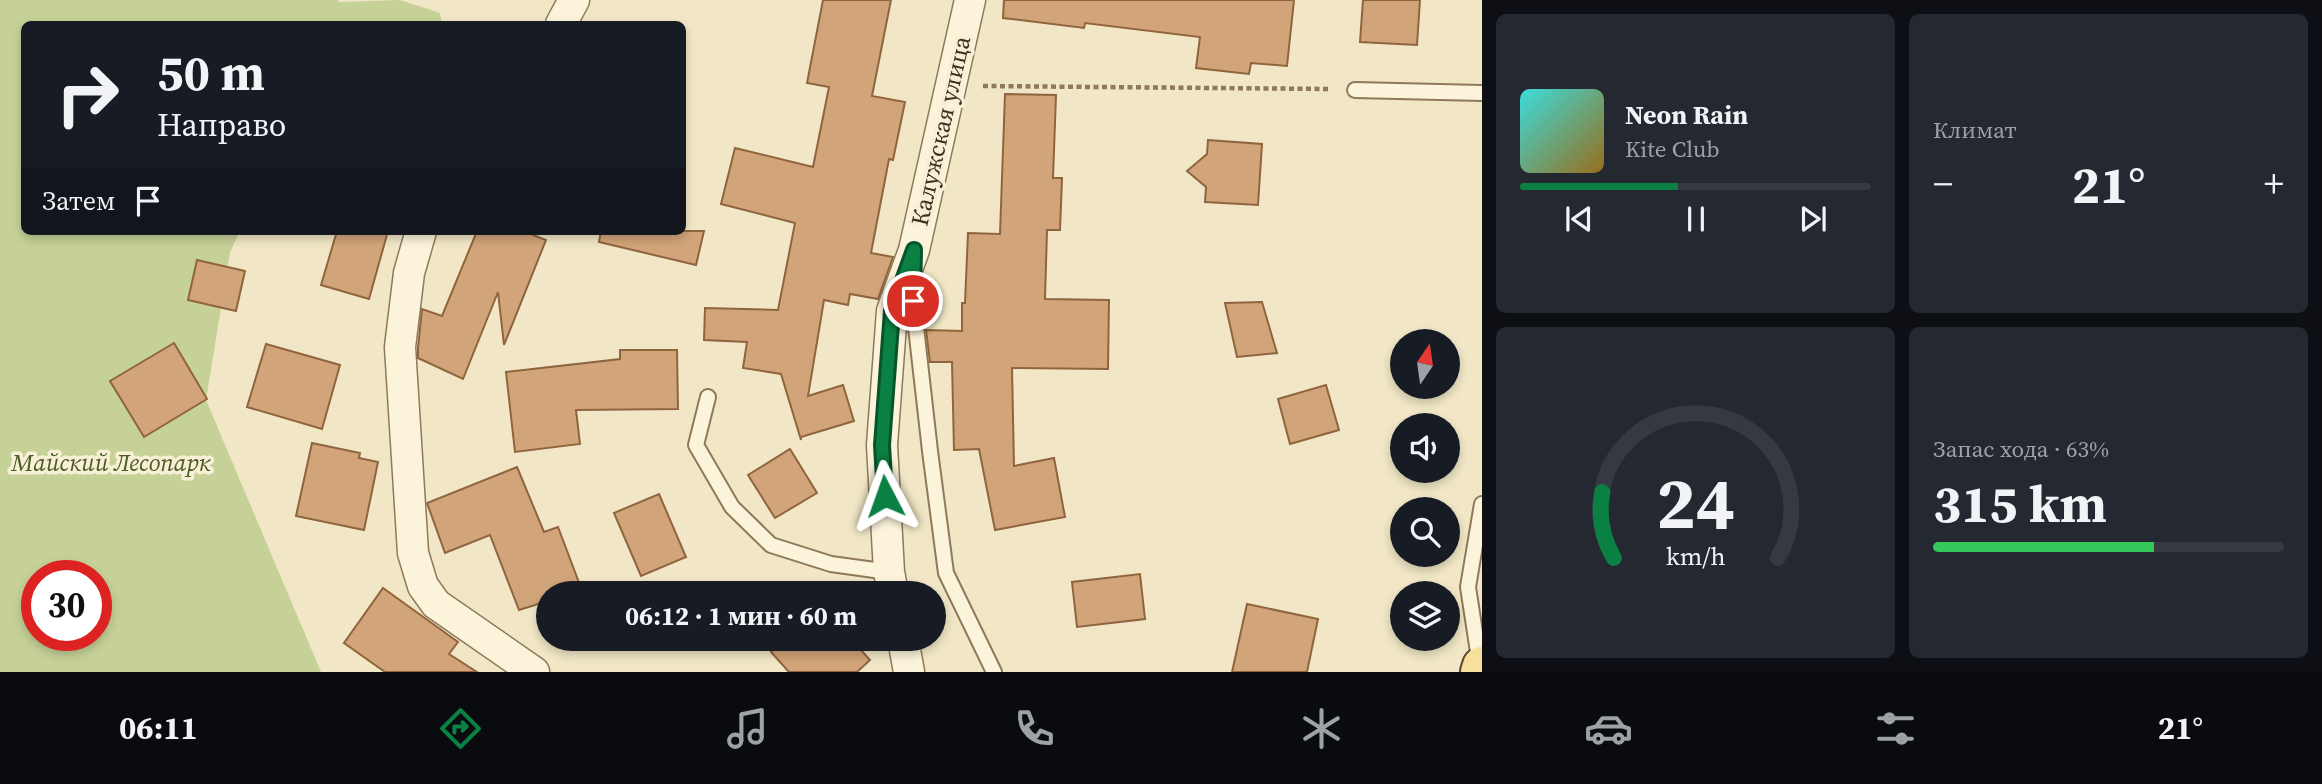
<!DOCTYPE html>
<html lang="ru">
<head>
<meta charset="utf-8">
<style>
	:root { --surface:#171b24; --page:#242831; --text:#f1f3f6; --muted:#9ea1a6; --line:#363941; --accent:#0b8043 }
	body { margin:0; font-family:"Source Serif 4",serif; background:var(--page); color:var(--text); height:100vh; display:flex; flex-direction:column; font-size:26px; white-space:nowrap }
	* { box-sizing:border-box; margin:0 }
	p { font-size:23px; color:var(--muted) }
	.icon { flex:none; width:38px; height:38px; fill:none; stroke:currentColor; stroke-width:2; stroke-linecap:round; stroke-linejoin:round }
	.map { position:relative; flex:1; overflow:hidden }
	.details { display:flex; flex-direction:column; gap:14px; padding:14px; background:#0d0f14; width:840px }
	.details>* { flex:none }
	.guide { position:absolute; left:21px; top:21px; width:665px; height:214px; border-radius:10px; box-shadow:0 4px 10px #0003; background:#171b24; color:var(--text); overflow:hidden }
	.needle { width:46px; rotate:13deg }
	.fabs { position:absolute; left:1390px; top:329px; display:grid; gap:14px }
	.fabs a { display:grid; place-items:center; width:70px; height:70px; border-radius:50%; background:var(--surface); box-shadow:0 4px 10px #0003; font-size:35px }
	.speed { position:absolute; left:21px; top:560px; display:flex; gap:14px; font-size:35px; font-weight:700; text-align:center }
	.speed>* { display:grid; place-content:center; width:91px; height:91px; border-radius:50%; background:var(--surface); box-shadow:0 4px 10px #0003; line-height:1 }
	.speed .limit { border:10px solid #d22; background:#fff; color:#111 }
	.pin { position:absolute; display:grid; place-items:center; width:60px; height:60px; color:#fff; margin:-30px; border:4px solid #fff; border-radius:50%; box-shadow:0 2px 7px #0007 }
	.me { position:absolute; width:77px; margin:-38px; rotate:356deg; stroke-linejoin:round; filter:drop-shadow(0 0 5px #0008) }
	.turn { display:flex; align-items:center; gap:24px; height:147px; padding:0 21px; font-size:32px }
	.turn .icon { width:91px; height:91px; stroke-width:2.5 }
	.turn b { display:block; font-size:49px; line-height:60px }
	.then { display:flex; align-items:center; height:66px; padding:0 21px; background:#0003; gap:14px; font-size:26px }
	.big { font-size:52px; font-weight:700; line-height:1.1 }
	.details .widget { flex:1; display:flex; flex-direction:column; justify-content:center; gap:10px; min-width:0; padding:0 24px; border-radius:10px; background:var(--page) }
	.details .dial { align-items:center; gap:0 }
	.dial svg { height:182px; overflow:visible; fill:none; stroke:var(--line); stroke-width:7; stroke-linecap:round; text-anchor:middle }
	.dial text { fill:var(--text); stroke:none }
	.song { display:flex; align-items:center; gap:21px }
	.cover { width:84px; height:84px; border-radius:10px; background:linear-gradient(135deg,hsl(180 70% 55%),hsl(40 70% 35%)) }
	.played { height:7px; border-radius:4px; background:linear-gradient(90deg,var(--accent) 45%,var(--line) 45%) }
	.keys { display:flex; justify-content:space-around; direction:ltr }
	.heat { display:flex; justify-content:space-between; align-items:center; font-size:38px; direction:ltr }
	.charge { height:10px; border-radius:5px; background:linear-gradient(90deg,#34c759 63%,var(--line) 0) }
	.details .tiles { flex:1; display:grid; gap:14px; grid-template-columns:repeat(2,1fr) }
	.trip { position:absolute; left:536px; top:581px; width:410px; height:70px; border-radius:35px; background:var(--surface); box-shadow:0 4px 10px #0003; font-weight:700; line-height:70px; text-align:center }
	.dock { display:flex; height:112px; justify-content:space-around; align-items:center; background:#090b0e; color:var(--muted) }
	.dock .icon { width:49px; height:49px }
	.dock .current { color:var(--accent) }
	.dock b { font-size:32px; color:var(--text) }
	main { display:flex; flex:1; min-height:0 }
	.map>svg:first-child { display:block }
	.green { fill:#c6d198; fill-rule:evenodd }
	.building { fill:#d2a479; stroke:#8f643e; stroke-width:2 }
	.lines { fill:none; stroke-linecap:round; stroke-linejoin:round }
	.lane-casing { stroke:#8e795a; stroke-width:18 }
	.street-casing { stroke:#8e795a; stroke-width:33 }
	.primary-casing { stroke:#5c472e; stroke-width:42 }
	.path { stroke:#8e795a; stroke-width:4.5; stroke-dasharray:5 3.5; stroke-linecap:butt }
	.lane { stroke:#fbf3da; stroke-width:14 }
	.street { stroke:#fbf3da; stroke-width:30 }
	.primary { stroke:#f6e09c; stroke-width:38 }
	.route-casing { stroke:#07532c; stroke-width:18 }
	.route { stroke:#0b8043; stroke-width:12 }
	.labels { text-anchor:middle; stroke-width:7; stroke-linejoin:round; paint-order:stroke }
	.street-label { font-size:24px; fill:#3d301f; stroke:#f8f0d6 }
	.park-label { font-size:24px; font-style:italic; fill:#4a5b24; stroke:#f8f0d6 }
</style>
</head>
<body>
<main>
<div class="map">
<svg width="1482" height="672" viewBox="0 0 1482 672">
	<rect width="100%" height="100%" fill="#f1e7c6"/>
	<path class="green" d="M 0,0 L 338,0 L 339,2 L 400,0 L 440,13 L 442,24 L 24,24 L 24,231 L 240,231 L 230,252 L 206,400 L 321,672 L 0,672 ZM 37,576 L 96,576 L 96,635 L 37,635 Z"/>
	<g class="building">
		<polygon points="823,0 891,0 872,96 905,102 893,160 889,159 871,253 893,257 878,299 850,294 848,305 824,300 808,396 843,385 854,421 801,437 801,440 781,374 743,368 747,342 704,340 705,308 778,310 795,223 721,204 735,148 813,167 829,87 807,83"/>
		<polygon points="1004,0 1294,0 1287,66 1251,63 1249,74 1196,68 1200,37 1085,23 1084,28 1003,18"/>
		<polygon points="1363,0 1420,0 1417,45 1360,42"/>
		<polygon points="1005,94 1056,95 1053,178 1062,178 1060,230 1047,230 1045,299 1109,300 1108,369 1012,368 1014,466 1054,458 1065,517 995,530 979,449 954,450 952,362 930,362 926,330 962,331 962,303 965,303 968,233 1000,234"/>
		<polygon points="1208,140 1262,144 1258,205 1205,202 1206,187 1187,171 1207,154"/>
		<polygon points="337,231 388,231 369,299 321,285"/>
		<polygon points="477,231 523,231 546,240 504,345 498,292 463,379 418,358 418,348 422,309 442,316"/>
		<polygon points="601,231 704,231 696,265 599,242"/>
		<polygon points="197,260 245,271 236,311 188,300"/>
		<polygon points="1262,302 1277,353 1237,357 1225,303"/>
		<polygon points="174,343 207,399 144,437 110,381"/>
		<polygon points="266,344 340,365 322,429 247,407"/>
		<polygon points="620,350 677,350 678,409 576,410 580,444 515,452 506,372 620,359"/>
		<polygon points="1326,385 1339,430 1290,444 1278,399"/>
		<polygon points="312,443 360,453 359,458 378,462 364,530 296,516"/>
		<polygon points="790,449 817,493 775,518 748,475"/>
		<polygon points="517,467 544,532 558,527 581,588 567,593 548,593 548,601 519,610 490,535 445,553 427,503"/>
		<polygon points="659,494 686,557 641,576 614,513"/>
		<polygon points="1140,574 1145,619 1077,627 1072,582"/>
		<polygon points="383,588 458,642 449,654 477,672 385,672 344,643"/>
		<polygon points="1247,604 1318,619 1307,672 1232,672"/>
		<polygon points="785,639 851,639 870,660 857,672 789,672 771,652"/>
	</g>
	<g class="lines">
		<defs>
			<g id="lane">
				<polyline points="1355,90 1482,93"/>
				<polyline points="914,279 913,301 930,451 946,573 994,672"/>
				<polyline points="708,397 696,445 732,507 771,545 831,564 889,572"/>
				<polyline points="1480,665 1468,587 1482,504"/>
			</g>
			<g id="street">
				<polyline points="561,24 574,0"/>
				<polyline points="421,231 409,273 400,347 413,553 423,586 436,604 534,672"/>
				<polyline points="893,593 889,572 882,445 892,311 914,250 970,0"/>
				<polyline points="903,639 909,672"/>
			</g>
			<polyline id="primary" points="1480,672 1482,666"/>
		</defs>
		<use href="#lane" class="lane-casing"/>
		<use href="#street" class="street-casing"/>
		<use href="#primary" class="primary-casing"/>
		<polyline class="path" points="983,86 1331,89"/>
		<use href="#lane" class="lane"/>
		<use href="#street" class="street"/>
		<use href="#primary" class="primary"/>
	</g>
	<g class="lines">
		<defs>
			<polyline id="route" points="885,496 882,445 892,311 914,250 913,301"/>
		</defs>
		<use href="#route" class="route-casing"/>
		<use href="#route" class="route"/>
	</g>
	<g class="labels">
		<g class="street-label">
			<text transform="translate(941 131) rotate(-77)" y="8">Калужская улица</text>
		</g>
		<g class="park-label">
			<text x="111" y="471">Майский Лесопарк</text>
		</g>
	</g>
</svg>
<div class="fabs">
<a><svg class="needle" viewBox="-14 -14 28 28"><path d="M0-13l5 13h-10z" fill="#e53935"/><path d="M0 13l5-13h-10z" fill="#9ea1a6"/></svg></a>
<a><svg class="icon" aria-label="sound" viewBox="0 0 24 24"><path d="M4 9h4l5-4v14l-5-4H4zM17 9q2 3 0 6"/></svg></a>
<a><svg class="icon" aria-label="search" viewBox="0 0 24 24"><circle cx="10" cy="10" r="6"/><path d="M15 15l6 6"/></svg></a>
<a><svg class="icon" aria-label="layers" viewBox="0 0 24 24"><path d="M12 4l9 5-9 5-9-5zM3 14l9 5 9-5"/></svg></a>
</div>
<div class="speed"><div class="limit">30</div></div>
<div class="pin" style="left:913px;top:301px;background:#d93025"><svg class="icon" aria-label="arrive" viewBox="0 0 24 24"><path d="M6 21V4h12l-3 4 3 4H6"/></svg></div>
<svg class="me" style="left:885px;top:496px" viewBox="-20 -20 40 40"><path d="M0-17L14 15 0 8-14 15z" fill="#0b8043" stroke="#fff" stroke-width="4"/></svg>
<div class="trip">06:12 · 1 мин · 60 m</div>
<div class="guide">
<div class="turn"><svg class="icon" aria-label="right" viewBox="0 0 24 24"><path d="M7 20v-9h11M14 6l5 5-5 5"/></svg><div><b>50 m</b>Направо</div></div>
<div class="then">Затем<svg class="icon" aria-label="arrive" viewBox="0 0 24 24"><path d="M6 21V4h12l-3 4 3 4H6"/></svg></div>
</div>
</div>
<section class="details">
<div class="tiles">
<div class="widget">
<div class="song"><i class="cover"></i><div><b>Neon Rain</b><p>Kite Club</p></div></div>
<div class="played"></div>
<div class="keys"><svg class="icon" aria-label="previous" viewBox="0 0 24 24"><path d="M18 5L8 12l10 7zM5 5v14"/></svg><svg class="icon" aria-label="pause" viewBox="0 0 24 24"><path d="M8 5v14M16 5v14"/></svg><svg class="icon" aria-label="next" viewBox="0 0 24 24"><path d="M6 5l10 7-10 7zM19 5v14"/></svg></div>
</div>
<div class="widget"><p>Климат</p>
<div class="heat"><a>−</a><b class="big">21°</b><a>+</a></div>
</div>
<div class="widget dial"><svg viewBox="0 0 100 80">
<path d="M14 69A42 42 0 1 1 86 69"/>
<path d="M14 69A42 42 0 0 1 9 40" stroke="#0b8043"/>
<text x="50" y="56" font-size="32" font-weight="700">24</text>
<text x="50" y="72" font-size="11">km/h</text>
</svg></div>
<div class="widget"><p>Запас хода · 63%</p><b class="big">315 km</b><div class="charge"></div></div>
</div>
</section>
</main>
<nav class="dock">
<b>06:11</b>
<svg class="icon current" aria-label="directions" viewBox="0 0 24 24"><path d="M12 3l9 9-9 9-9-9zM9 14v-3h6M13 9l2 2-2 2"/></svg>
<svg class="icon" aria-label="music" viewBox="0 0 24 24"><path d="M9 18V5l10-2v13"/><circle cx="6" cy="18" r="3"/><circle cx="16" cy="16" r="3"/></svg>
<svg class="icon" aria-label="phone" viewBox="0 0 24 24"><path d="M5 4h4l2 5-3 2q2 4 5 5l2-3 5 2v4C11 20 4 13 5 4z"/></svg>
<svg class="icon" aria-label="climate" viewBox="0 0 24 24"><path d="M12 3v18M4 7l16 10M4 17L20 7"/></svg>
<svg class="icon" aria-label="car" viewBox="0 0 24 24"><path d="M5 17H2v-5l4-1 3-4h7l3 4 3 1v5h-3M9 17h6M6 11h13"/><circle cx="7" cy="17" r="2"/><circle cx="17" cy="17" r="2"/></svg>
<svg class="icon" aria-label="filters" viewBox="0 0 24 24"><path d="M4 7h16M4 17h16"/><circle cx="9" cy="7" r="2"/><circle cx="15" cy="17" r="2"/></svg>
<b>21°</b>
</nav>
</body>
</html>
